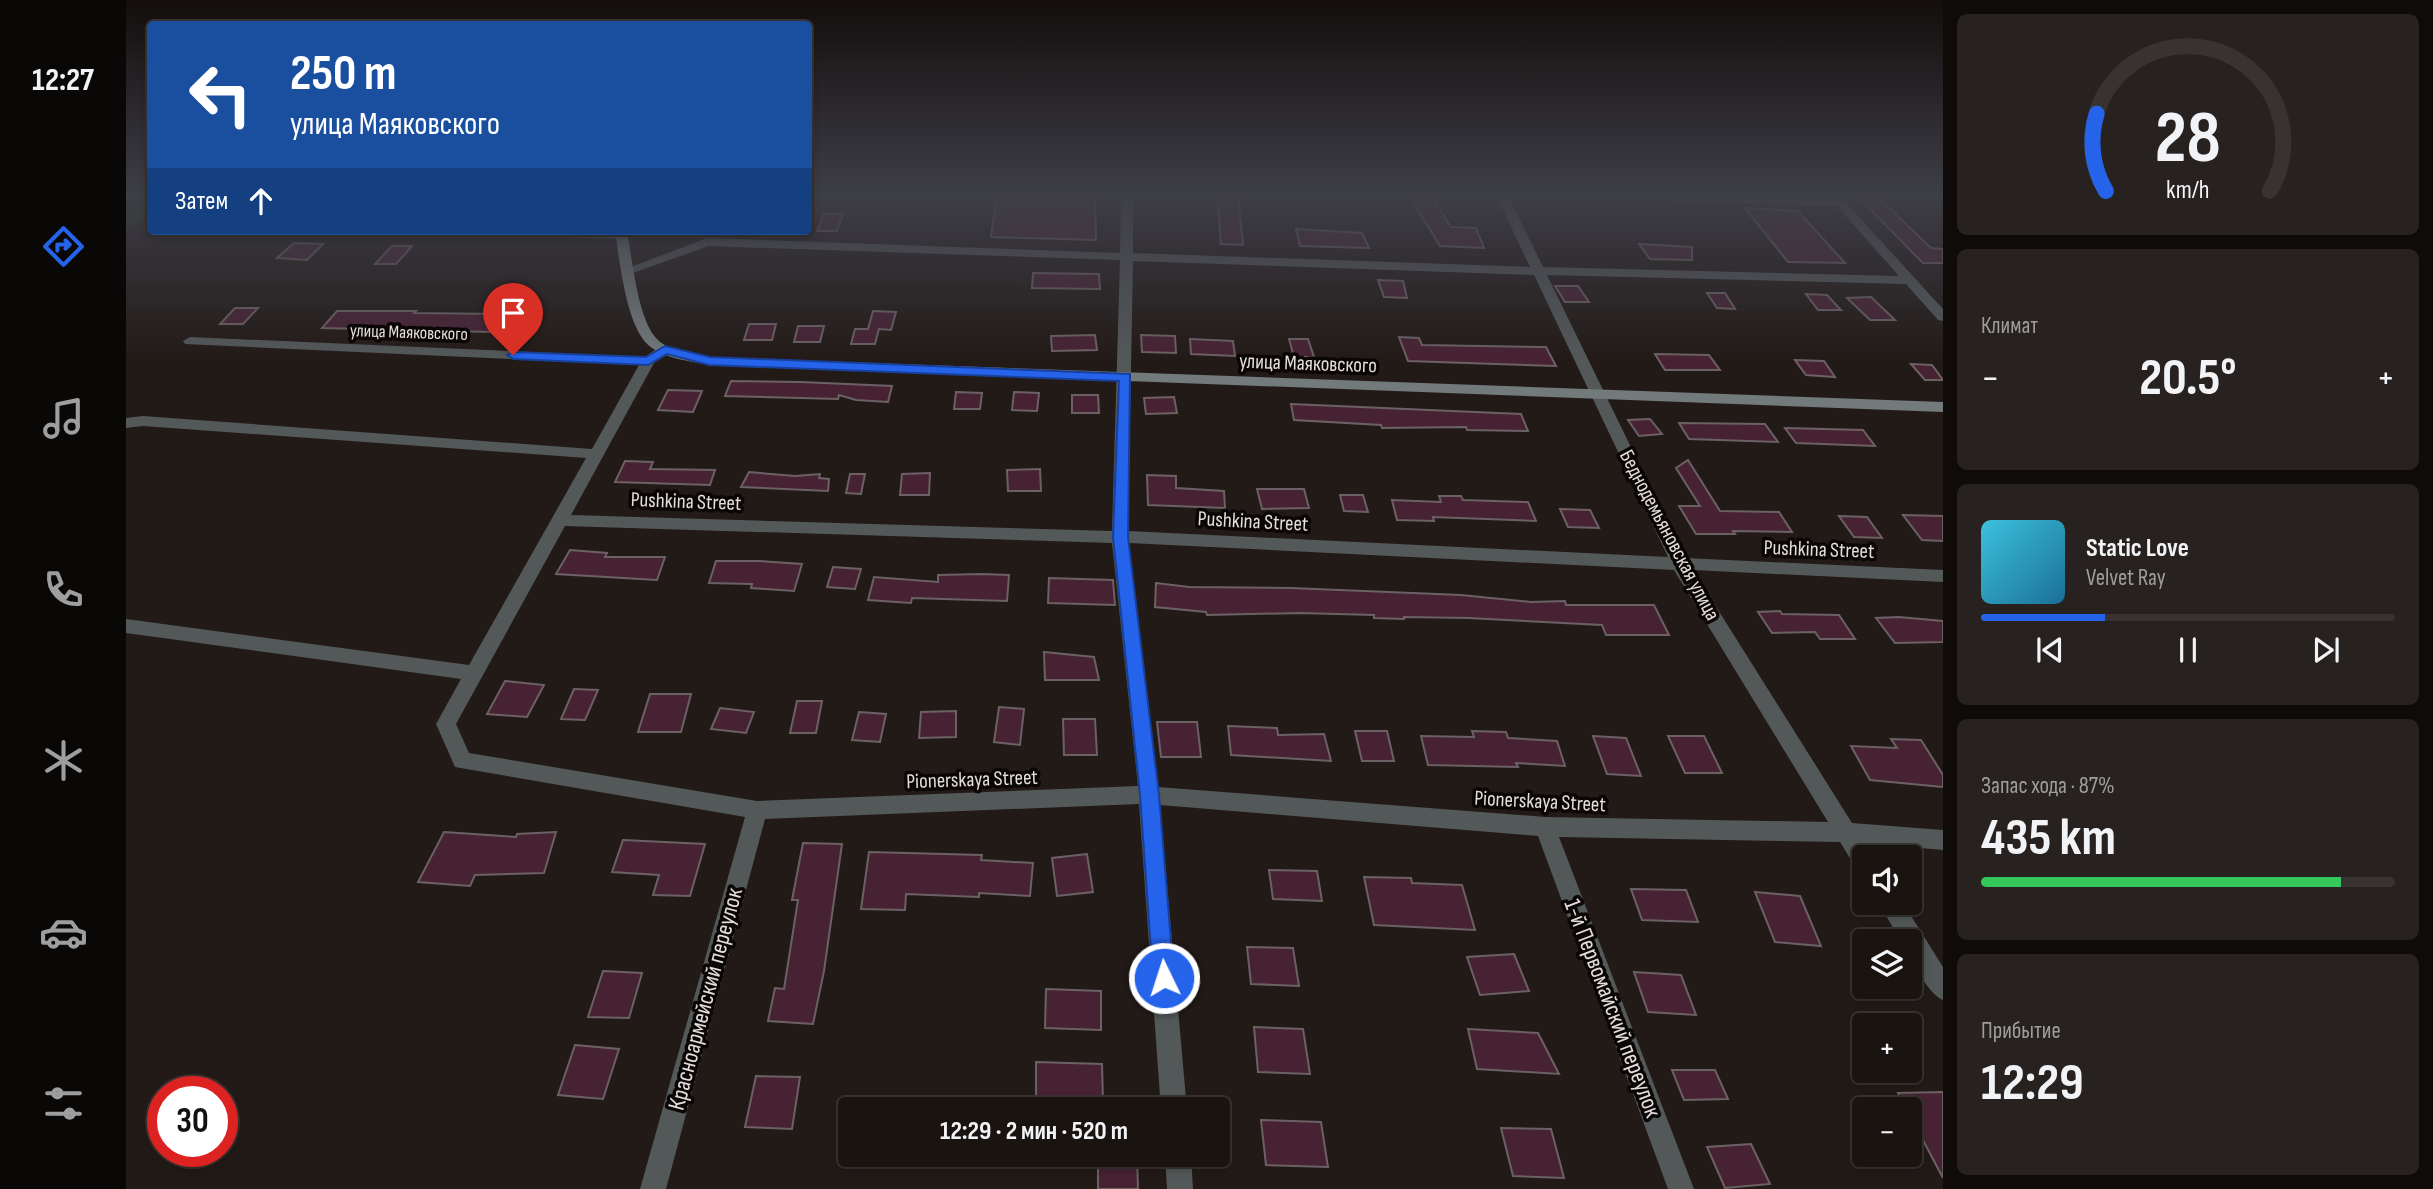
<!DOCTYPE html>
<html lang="ru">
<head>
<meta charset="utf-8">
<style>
	:root { --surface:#1a1411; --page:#27211f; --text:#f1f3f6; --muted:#9f9e9f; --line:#383331; --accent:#2563eb }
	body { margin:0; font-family:"Sofia Sans Condensed",sans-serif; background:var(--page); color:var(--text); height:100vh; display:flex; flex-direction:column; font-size:26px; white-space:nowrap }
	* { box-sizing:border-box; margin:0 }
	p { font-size:23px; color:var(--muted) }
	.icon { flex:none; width:38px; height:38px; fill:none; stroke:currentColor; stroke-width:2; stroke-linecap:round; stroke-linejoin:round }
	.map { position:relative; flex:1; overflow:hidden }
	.sheet { display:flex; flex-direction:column; gap:14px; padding:14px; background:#0e0b09; width:490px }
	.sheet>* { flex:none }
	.top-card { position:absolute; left:21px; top:21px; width:665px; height:214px; border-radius:7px; box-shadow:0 4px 10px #0003,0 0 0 2px var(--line); background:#1a4fa0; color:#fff; overflow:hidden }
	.tools { position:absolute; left:1726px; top:845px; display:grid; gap:14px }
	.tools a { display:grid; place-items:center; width:70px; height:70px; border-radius:7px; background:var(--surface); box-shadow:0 4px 10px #0003,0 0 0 2px var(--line); font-size:35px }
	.speed { position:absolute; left:21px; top:1076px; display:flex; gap:14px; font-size:35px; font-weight:700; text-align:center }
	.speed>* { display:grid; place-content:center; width:91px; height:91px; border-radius:50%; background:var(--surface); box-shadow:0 4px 10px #0003,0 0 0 2px var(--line); line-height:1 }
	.speed .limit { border:10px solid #d22; background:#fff; color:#111 }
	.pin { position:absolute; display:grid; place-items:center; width:60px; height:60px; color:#fff; margin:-72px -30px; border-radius:50% 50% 50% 0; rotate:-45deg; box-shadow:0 0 7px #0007 }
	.pin .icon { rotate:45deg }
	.me { position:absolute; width:77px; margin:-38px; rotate:356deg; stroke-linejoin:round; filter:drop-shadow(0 0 5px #0008) }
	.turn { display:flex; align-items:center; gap:24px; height:147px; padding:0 28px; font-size:32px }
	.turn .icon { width:91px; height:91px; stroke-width:2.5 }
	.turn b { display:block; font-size:49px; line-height:60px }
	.then { display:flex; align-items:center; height:66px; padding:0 28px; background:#0003; gap:14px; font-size:26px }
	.big { font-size:52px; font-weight:700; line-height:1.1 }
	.sheet .widget { flex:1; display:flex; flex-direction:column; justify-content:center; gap:10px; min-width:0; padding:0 24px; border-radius:10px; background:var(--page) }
	.sheet .dial { align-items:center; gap:0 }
	.dial svg { height:182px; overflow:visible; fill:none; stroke:var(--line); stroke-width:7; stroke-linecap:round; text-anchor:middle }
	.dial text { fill:var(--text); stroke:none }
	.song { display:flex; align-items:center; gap:21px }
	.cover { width:84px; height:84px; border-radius:10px; background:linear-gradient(135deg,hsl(190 70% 55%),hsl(200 70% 35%)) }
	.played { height:7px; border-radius:4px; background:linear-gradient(90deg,var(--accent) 30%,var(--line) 30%) }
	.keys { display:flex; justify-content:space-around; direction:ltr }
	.heat { display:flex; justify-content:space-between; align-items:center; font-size:38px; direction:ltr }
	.charge { height:10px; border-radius:5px; background:linear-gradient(90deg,#34c759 87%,var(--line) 0) }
	.trip { position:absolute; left:712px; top:1097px; width:392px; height:70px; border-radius:7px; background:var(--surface); box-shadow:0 4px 10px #0003,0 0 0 2px var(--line); font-weight:700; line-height:70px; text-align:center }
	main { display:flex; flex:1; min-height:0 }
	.tab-bar { display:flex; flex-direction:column; width:126px; justify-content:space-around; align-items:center; background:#0a0807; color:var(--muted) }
	.tab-bar .icon { width:49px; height:49px }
	.tab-bar .on { color:var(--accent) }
	.tab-bar b { font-size:32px; color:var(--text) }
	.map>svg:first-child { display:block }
	.green { fill:#242f0d }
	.building { fill:#472233; stroke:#6b6164; stroke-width:2 }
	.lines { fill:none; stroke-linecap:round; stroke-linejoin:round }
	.street { fill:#535859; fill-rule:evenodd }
	.secondary { fill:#727a7b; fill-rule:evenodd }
	.route { fill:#2563eb; stroke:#184099; stroke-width:2 }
	.labels { text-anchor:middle; stroke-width:7; stroke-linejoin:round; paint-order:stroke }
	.far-street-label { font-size:18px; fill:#e3dddb; stroke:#090605 }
	.street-label { font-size:21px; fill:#e3dddb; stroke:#090605 }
	.near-street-label { font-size:24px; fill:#e3dddb; stroke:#090605 }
</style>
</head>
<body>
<main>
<nav class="tab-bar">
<b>12:27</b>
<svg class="icon on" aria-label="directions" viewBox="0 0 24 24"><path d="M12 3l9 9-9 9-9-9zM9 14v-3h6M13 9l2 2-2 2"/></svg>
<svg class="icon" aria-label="music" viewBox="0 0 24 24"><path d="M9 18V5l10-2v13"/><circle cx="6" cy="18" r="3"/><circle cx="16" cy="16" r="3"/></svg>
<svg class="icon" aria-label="phone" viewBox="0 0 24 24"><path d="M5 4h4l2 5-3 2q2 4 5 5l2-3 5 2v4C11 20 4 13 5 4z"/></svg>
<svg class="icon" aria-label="climate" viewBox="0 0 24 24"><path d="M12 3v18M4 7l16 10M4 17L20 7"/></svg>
<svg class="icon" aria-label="car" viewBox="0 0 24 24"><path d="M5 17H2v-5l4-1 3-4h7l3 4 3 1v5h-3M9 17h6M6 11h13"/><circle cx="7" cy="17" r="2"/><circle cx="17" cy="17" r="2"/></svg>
<svg class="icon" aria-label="filters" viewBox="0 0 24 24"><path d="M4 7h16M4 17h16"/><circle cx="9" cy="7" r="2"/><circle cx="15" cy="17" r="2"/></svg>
</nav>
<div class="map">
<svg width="1817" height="1189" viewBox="0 0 1817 1189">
	<rect width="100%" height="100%" fill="#221a17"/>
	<polygon class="green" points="0,195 24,195 24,217 0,230"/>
	<g class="building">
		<polygon points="871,195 969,195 970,240 865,237"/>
		<polygon points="1091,195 1112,195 1117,245 1095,244"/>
		<polygon points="1730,195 1750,195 1805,248 1817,249 1817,263 1797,263"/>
		<polygon points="1305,196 1325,227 1350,228 1358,248 1314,246 1284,197"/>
		<polygon points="1619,208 1672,211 1719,263 1662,262"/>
		<polygon points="698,214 717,214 711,231 691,231"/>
		<polygon points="1170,229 1236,233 1243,248 1174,246"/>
		<polygon points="168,243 197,244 181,260 151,258"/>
		<polygon points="1513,244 1566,247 1566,260 1524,259"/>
		<polygon points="266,246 286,246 270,264 249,264"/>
		<polygon points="907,273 973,274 974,289 906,288"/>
		<polygon points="1252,280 1277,281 1281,298 1258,297"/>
		<polygon points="1429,286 1452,286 1463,302 1439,302"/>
		<polygon points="1581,293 1599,293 1609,309 1591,308"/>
		<polygon points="1680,294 1701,295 1715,310 1692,310"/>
		<polygon points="1745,297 1769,320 1744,320 1721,298"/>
		<polygon points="109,308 132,308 117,324 94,324"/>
		<polygon points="211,311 290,311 288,313 377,314 365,332 196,328"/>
		<polygon points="747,311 770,312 765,330 753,329 749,344 725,344 729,329 742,329"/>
		<polygon points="623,324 650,324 646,340 618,340"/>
		<polygon points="672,326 698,326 694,342 668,342"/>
		<polygon points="969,335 971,350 926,351 925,336"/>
		<polygon points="1015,335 1049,336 1050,353 1016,352"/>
		<polygon points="1273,337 1293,338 1296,345 1420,347 1430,366 1282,361"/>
		<polygon points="1064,339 1107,341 1109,356 1065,354"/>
		<polygon points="1163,339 1182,339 1188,357 1168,357"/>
		<polygon points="1529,354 1583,355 1594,370 1539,370"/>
		<polygon points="1669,360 1698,361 1709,377 1680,375"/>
		<polygon points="1785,364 1806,365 1817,380 1799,380"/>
		<polygon points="605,381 675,382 766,386 762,402 730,400 713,395 712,399 599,396"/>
		<polygon points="542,390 576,391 567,412 532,410"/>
		<polygon points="830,392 856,393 854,409 828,409"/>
		<polygon points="888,392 913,393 911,411 886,410"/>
		<polygon points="946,395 972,395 973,413 946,413"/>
		<polygon points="1048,397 1051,413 1020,414 1018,398"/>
		<polygon points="1165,404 1395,414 1402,431 1341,430 1340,427 1256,428 1255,425 1168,420"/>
		<polygon points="1524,419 1536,434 1513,436 1502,420"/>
		<polygon points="1553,423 1639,424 1652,442 1563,439"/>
		<polygon points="1659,428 1737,430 1749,446 1670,443"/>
		<polygon points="1562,460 1594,511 1653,512 1666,532 1607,531 1609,534 1570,534 1553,506 1574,506 1550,468"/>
		<polygon points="499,461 527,462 524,469 589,470 584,485 489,482"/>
		<polygon points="914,469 915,491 882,491 881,470"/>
		<polygon points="623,472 669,476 694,474 693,478 703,479 702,491 615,487"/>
		<polygon points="804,473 803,495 774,495 776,474"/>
		<polygon points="724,474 739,474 735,494 720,493"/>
		<polygon points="1021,475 1050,476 1050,488 1098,491 1099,508 1022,505"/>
		<polygon points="1131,489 1178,489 1183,508 1136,509"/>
		<polygon points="1214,495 1237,495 1242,512 1218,511"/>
		<polygon points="1313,496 1335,496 1337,500 1402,502 1410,521 1307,517 1308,521 1271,520 1266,500 1315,502"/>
		<polygon points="1434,509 1464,510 1473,528 1442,527"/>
		<polygon points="1777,515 1817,516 1817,541 1796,540"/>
		<polygon points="1713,516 1741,517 1756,538 1728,537"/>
		<polygon points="444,550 481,553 479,557 539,557 531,580 430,574"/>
		<polygon points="590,561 634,561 676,564 668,591 625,588 626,584 583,583"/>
		<polygon points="707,567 735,569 729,589 701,587"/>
		<polygon points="856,574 883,575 881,601 786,598 785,603 742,600 748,577 812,582 812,575"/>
		<polygon points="923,578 987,580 989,605 922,603"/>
		<polygon points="1030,583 1063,587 1165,588 1335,595 1405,602 1439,601 1440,605 1528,605 1543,635 1480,635 1476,625 1342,618 1278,617 1278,619 1248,618 1248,615 1174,613 1081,615 1080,612 1029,607"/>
		<polygon points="1654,611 1656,614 1713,615 1729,639 1694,639 1689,632 1646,633 1632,612"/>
		<polygon points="1773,617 1817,621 1817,642 1769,643 1750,618"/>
		<polygon points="918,652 968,657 973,680 919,680"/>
		<polygon points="379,681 418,685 401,717 361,714"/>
		<polygon points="448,689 472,690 459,720 435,719"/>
		<polygon points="524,694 565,694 555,732 512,732"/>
		<polygon points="671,701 696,701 690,733 664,733"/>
		<polygon points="873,707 898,709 894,745 868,742"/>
		<polygon points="594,708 628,712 620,733 585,729"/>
		<polygon points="830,711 830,737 793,738 795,712"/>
		<polygon points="733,712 760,714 754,742 726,740"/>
		<polygon points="937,719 969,719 971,755 938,755"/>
		<polygon points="1031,722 1071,722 1075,757 1035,757"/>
		<polygon points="1102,726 1151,728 1152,735 1198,734 1205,761 1105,755"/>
		<polygon points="1229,731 1261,731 1268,761 1236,761"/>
		<polygon points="1346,731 1380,732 1382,738 1431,741 1439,766 1390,763 1392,767 1302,765 1295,736 1348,737"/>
		<polygon points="1467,736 1500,738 1515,776 1481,774"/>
		<polygon points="1542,736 1578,736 1596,773 1559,773"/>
		<polygon points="1765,739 1795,740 1817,775 1817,787 1744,780 1725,746 1771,748"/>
		<polygon points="318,832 390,837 391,834 430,832 418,873 349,875 344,886 292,882"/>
		<polygon points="497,840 579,844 564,896 527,895 533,875 486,872"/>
		<polygon points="677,843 716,844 698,971 687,1024 642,1021 649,988 658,989 672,900 666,900"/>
		<polygon points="743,852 856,855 855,860 907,863 904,896 853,893 853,897 780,894 779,910 735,909"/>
		<polygon points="961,854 967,892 931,896 926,858"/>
		<polygon points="1143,870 1191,871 1196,901 1147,899"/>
		<polygon points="1238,877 1285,878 1286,883 1336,885 1349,930 1248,925"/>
		<polygon points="1505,889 1560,890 1572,922 1516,920"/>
		<polygon points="1629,892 1674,896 1695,946 1649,942"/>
		<polygon points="1121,947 1167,948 1173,986 1125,984"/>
		<polygon points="1388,954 1403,991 1354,995 1341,957"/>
		<polygon points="477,971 516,973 503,1018 462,1017"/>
		<polygon points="1508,972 1555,975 1570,1015 1522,1012"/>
		<polygon points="920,989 975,991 975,1030 919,1028"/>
		<polygon points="1128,1027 1177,1029 1184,1074 1132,1072"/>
		<polygon points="1342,1029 1412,1033 1433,1074 1351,1069"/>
		<polygon points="449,1045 493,1049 477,1099 432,1095"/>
		<polygon points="910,1062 976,1064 977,1102 910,1101"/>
		<polygon points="1546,1070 1589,1070 1602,1099 1558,1100"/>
		<polygon points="630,1076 674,1077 666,1129 619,1127"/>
		<polygon points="1817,1092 1817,1178 1772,1093"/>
		<polygon points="1135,1120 1195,1122 1202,1167 1140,1165"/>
		<polygon points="1375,1128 1425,1129 1438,1178 1387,1176"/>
		<polygon points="1625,1144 1644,1184 1599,1188 1581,1147"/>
		<polygon points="972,1155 1011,1155 1012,1189 972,1189"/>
	</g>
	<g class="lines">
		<g class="street">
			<path d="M 995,195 L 1007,195 L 1007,253 L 1404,267 L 1370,195 L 1382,195 L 1417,267 L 1773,276 L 1711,206 L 1513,199 L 1507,196 L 1584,195 L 1704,199 L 1701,195 L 1713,195 L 1817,309 L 1817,321 L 1812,320 L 1780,284 L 1421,275 L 1559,558 L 1817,570 L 1817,582 L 1567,570 L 1726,823 L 1817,830 L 1817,850 L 1739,843 L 1747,858 L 1738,858 L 1738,871 L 1730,868 L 1714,842 L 1433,837 L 1568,1189 L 1542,1189 L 1412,836 L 1034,805 L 1061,1110 L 1035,1110 L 1013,804 L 639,819 L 540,1189 L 514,1189 L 619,817 L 329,767 L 310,724 L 335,679 L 0,633 L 0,619 L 343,665 L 460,458 L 17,426 L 0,428 L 0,418 L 17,416 L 466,449 L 513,365 L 59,344 L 57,341 L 64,337 L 519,357 L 534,346 L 544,346 L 544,352 L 528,363 L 445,515 L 986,531 L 994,260 L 582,246 L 507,273 L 503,274 L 497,270 L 581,238 L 994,253 ZM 1007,261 L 1408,275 L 1542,557 L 1002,531 ZM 439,526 L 986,543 L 1012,786 L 631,801 L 343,753 L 330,724 ZM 1003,543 L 1548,570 L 1702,822 L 1419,817 L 1032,787 Z"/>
			<polygon points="386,231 485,231 501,235 495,239 392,235"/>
			<path d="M 1753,903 L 1777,903 L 1817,967 L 1817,1000 C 1801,993 1783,959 1783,942 L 1775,942 Z"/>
			<polygon points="1039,1155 1065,1155 1067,1189 1041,1189"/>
		</g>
		<path class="secondary" d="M 489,231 L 501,231 C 506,258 512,322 532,340 C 545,352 566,354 583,357 L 1817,402 L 1817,412 L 583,365 C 564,361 542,359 526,348 C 500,331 494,261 489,231 Z"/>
	</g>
	<linearGradient id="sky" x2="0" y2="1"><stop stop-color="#130e0d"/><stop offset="0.54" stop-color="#3e3e47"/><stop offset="1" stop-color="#3e3e47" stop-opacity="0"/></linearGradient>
	<rect width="1817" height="361" fill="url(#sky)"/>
	<polygon class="route" points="539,346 584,357 1004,374 1002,537 1033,795 1048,978 1045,986 1038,989 1030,986 1027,978 1014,795 987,537 993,381 583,365 541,354 522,365 387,359 381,355 387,352 520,357"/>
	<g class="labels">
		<g class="far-street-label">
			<text transform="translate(283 332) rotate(2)" y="6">улица Маяковского</text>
		</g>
		<g class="street-label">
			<text transform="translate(1182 363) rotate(2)" y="7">улица Маяковского</text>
			<text transform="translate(560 501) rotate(2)" y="7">Pushkina Street</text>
			<text transform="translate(1127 521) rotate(3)" y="7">Pushkina Street</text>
			<text transform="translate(1544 535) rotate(62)" y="7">Беднодемьяновская улица</text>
			<text transform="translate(1693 549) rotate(2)" y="7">Pushkina Street</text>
			<text transform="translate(846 779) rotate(-2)" y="7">Pionerskaya Street</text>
			<text transform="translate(1414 801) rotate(3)" y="7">Pionerskaya Street</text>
		</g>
		<g class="near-street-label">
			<text transform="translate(579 999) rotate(-75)" y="8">Красноармейский переулок</text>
			<text transform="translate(1487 1008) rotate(69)" y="8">1-й Первомайский переулок</text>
		</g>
	</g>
</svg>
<div class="tools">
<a><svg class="icon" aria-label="sound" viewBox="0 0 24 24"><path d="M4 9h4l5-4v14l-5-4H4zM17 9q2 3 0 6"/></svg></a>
<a><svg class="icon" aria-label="layers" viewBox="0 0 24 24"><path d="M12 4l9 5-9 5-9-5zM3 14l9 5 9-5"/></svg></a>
<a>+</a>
<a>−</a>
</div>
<div class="speed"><div class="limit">30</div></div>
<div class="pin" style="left:387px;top:355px;background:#d93025"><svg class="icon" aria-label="arrive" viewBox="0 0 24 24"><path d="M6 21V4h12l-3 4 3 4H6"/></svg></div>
<svg class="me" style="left:1038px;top:978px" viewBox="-20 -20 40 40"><circle r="17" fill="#2563eb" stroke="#fff" stroke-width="3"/><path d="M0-11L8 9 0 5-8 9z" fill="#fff"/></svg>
<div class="trip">12:29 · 2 мин · 520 m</div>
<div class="top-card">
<div class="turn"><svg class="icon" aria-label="left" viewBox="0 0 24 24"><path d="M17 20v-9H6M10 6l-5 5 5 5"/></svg><div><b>250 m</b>улица Маяковского</div></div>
<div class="then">Затем<svg class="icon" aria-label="ahead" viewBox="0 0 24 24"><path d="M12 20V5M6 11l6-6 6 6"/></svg></div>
</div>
</div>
<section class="sheet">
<div class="widget dial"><svg viewBox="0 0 100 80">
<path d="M14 69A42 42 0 1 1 86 69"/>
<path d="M14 69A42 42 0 0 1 10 35" stroke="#2563eb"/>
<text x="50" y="56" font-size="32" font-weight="700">28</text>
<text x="50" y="72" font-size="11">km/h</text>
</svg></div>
<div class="widget"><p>Климат</p>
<div class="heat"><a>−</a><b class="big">20.5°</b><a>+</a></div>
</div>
<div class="widget">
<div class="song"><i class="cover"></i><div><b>Static Love</b><p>Velvet Ray</p></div></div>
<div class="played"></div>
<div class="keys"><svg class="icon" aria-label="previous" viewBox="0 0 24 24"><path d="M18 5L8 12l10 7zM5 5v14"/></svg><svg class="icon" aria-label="pause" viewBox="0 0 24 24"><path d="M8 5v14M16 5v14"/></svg><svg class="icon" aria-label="next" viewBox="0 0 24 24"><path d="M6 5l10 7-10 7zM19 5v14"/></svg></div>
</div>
<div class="widget"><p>Запас хода · 87%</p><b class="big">435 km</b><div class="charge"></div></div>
<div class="widget"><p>Прибытие</p><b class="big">12:29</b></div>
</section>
</main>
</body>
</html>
